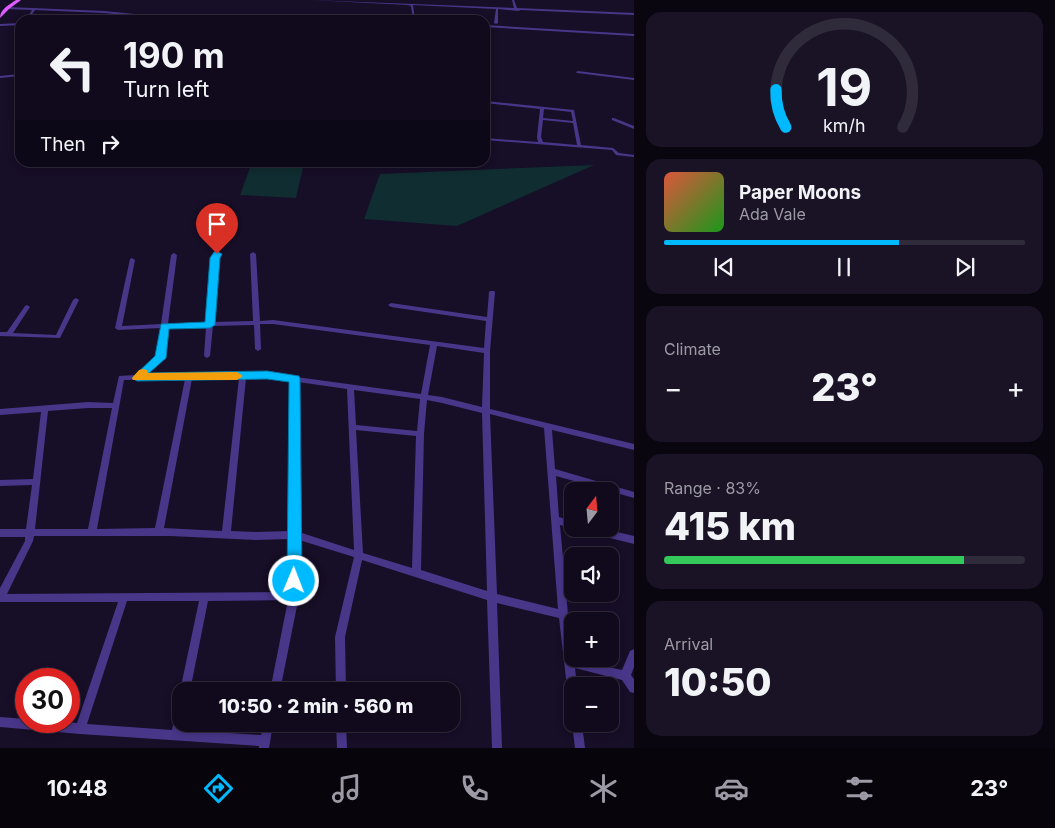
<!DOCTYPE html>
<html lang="en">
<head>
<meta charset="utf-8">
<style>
	:root { --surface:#110a1d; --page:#1a1326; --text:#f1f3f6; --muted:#9c9aa4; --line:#302b3b; --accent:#00baff }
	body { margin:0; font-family:Inter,sans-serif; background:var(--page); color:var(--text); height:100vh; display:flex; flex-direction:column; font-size:19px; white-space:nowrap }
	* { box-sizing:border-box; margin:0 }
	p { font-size:16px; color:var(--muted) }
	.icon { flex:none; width:28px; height:28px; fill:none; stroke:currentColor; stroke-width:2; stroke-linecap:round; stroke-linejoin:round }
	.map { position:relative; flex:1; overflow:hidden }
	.panel { display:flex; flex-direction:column; gap:12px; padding:12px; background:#090610; width:421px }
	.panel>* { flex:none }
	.guide { position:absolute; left:15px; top:15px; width:475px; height:152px; border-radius:15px; box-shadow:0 2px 8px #0003,0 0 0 1px var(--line); background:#110a1d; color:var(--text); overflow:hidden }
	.needle { width:32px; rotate:16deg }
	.fabs { position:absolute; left:564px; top:482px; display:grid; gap:10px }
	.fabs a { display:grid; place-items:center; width:55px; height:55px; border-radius:10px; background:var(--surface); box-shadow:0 2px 8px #0003,0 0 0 1px var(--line); font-size:25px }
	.speed { position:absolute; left:15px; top:668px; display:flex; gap:10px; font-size:25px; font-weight:700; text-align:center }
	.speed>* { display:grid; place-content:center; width:65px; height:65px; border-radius:50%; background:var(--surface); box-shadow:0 2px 8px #0003,0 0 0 1px var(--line); line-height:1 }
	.speed .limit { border:8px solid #d22; background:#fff; color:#111 }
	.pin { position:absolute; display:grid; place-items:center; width:42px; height:42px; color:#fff; margin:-51px -21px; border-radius:50% 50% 50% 0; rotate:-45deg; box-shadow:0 0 5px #0007 }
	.pin .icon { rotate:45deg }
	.me { position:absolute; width:55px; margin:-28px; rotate:1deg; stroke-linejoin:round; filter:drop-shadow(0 0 4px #0008) }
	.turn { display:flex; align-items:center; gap:18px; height:105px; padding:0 25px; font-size:22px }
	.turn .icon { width:65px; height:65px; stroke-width:2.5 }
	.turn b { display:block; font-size:35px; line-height:42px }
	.then { display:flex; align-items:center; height:48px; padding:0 25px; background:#0003; gap:10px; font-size:19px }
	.big { font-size:38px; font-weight:800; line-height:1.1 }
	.panel .tile { flex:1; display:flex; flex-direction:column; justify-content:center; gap:8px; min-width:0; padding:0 18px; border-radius:15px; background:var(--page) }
	.panel .dial { align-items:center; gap:0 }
	.dial svg { height:130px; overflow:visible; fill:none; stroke:var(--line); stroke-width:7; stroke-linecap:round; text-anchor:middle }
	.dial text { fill:var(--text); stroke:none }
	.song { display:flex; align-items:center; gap:15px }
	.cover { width:60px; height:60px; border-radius:8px; background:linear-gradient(135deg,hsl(10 70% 55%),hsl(120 70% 35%)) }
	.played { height:5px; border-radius:2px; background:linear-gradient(90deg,var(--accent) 65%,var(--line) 65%) }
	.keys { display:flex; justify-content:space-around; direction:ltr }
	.heat { display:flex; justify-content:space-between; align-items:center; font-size:28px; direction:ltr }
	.charge { height:8px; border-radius:4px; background:linear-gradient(90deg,#34c759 83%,var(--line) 0) }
	.trip { position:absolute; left:172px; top:682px; width:288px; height:50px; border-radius:15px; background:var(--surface); box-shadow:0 2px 8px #0003,0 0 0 1px var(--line); font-weight:800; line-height:50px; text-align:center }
	.dock { display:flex; height:80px; justify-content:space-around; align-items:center; background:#07040c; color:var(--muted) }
	.dock .icon { width:35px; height:35px }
	.dock .selected { color:var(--accent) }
	.dock b { font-size:22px; color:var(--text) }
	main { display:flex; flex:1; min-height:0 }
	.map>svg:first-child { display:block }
	.green { fill:#102d31 }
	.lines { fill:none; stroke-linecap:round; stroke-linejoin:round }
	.street { fill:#483689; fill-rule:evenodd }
	.primary { fill:#de5bff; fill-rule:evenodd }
	.route { fill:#00baff; stroke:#0079a6 }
	.slow { fill:#f59e0b }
</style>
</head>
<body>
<main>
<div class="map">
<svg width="634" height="748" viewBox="0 0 634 748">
	<rect width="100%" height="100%" fill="#170e27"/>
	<g class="green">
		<polygon points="252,162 304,163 296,198 240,195"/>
		<polygon points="594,165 457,226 364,219 380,174"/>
	</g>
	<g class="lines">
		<g class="street">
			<polygon points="310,0 514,8 512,0 514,0 517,8 634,13 634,15 520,10 519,11 498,9 498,23 496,24 494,23 496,9 413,5 415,20 413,20 411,6 408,5"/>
			<polygon points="7,7 104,11 165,17 204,16 213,20 209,20 204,18 165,19 104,13 35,10 28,20 26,20 32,10 6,9"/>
			<polygon points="20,23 20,25 0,26 0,24"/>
			<polygon points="485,25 634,34 634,36 485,27"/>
			<polygon points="578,71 634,78 634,80 577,73 576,72"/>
			<polygon points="20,74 20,76 0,78 0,76"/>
			<path d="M 485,101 L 574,110 L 581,145 L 613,148 L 619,153 L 634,155 L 634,157 L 616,155 L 612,150 L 485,140 L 485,138 L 538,142 L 537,137 L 540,109 L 485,103 ZM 544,109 L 571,112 L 573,121 L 543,118 ZM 543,120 L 573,123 L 577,145 L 543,142 L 541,137 Z"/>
			<polygon points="612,118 614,118 634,126 634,129 612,120"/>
			<path d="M 217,252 L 220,254 L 218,258 L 213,322 L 253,321 L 250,254 L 253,252 L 256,254 L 260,321 L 273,320 L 484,348 L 486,321 L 391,307 L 388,305 L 391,303 L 487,317 L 489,292 L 490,291 L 494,291 L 495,292 L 490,351 L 490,409 L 634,444 L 634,450 L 552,430 L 555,469 L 634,492 L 634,498 L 556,476 L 559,517 L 572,521 L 572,528 L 560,525 L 572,659 L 622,670 L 630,651 L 634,649 L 634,667 L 631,675 L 634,679 L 634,693 L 630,692 L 622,680 L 575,668 L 577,686 L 572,686 L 572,692 L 568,691 L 567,687 L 559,618 L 497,603 L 502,748 L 492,748 L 487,600 L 362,560 L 345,637 L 346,691 L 336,691 L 335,637 L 354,557 L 299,540 L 299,596 L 280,691 L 270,691 L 288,600 L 208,601 L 190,691 L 181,691 L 181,694 L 180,691 L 199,601 L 127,601 L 87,724 L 172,730 L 177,704 L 181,703 L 181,724 L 183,724 L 182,730 L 261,735 L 263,724 L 273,724 L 269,748 L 259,748 L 259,746 L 80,734 L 0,727 L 0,717 L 26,719 L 26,721 L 53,721 L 77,723 L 118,602 L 0,602 L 0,588 L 25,541 L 25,537 L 0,537 L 0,529 L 26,529 L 32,485 L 0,486 L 0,480 L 33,479 L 41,412 L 0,415 L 0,409 L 88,402 L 113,403 L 119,376 L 135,375 L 157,356 L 161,328 L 118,330 L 115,328 L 130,259 L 132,258 L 135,260 L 122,326 L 161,324 L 171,255 L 174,253 L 177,255 L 168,324 L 207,323 L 212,258 L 215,253 ZM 260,324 L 273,324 L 430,345 L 421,394 L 267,373 L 143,375 L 163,357 L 167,328 L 206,327 L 204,356 L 207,358 L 210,356 L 213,326 L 254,325 L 255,349 L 258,351 L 261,349 ZM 437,346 L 484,353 L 482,407 L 442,397 L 428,395 ZM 267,377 L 292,381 L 290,531 L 256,532 L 231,531 L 246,378 ZM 239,378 L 222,531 L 164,528 L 192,379 ZM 185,379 L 155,528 L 97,529 L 124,380 ZM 298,382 L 347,389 L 354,550 L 299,532 ZM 354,390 L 420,399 L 417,431 L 356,425 ZM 427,400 L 442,403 L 482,413 L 487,591 L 421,570 L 424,434 ZM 88,408 L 112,408 L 88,529 L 35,529 L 48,411 ZM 490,414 L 544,428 L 558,609 L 497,594 ZM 356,430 L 416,436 L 412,568 L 363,553 ZM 34,536 L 170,536 L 256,540 L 290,539 L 289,592 L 7,594 L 33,541 Z"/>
			<polygon points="76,298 79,300 60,338 0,336 0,332 7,332 25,306 27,305 30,307 13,333 56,335 73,300"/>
			<polygon points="586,529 604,529 634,536 634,544 590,533 587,532"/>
			<polygon points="572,722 572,724 582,724 585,748 575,748 572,724"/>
			<polygon points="336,724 346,724 347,748 337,748"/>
		</g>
		<path class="primary" d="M 16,0 L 21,0 L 9,9 L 0,18 C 0,9 9,5 16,0 Z"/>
	</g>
	<polygon class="route" points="217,251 222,254 220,258 215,325 210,328 169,329 166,358 149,373 267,371 299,376 300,379 302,581 300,586 294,588 289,586 287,581 289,382 267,379 137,381 132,378 155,356 161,324 205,322 210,258 214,252"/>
	<polygon class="slow" points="143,369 147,370 148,373 237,372 243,376 237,380 133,380 132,378 139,370"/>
</svg>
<div class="fabs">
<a><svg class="needle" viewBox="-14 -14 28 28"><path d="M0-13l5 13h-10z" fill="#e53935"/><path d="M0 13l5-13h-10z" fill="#9c9aa4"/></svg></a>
<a><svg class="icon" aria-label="sound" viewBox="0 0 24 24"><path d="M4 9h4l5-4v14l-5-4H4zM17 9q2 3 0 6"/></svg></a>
<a>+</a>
<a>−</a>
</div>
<div class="speed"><div class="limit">30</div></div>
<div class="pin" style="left:217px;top:254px;background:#d93025"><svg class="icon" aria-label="arrive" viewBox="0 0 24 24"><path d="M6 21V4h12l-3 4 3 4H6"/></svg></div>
<svg class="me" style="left:294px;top:581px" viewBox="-20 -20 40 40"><circle r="17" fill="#00baff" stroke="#fff" stroke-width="3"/><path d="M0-11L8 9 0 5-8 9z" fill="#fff"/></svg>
<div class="trip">10:50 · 2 min · 560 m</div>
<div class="guide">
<div class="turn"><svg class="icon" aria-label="left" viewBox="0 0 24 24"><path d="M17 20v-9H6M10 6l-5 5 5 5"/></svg><div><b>190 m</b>Turn left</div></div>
<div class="then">Then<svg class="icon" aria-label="right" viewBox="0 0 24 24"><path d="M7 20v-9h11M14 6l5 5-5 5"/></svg></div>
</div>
</div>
<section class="panel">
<div class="tile dial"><svg viewBox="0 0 100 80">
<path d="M14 69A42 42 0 1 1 86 69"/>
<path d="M14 69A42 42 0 0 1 8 46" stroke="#00baff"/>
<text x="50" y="56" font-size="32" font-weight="700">19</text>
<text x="50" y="72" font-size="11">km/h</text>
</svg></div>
<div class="tile">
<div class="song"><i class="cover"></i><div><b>Paper Moons</b><p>Ada Vale</p></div></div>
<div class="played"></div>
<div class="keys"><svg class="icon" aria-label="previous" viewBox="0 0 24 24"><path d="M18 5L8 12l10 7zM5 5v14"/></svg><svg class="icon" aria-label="pause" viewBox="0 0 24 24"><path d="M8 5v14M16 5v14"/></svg><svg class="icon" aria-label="next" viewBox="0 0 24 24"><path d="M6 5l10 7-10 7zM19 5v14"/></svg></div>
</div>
<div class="tile"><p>Climate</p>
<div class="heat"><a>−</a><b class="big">23°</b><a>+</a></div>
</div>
<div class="tile"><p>Range · 83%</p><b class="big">415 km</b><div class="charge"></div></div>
<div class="tile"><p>Arrival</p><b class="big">10:50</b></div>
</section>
</main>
<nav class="dock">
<b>10:48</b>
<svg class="icon selected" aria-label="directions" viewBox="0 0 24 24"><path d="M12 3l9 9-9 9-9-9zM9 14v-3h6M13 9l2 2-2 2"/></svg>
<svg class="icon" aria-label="music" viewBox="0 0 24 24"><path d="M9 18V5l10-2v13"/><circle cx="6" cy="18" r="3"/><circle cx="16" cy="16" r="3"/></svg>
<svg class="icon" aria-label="phone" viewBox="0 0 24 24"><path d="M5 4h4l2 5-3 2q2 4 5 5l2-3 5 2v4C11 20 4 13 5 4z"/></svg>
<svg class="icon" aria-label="climate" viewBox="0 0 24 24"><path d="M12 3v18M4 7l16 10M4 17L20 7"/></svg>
<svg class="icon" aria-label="car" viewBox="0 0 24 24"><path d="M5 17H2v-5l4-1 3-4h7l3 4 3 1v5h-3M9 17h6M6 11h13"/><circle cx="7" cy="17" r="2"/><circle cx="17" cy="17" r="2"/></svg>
<svg class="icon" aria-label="filters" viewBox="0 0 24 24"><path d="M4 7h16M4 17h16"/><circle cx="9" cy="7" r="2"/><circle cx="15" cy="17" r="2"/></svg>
<b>23°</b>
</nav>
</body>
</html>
